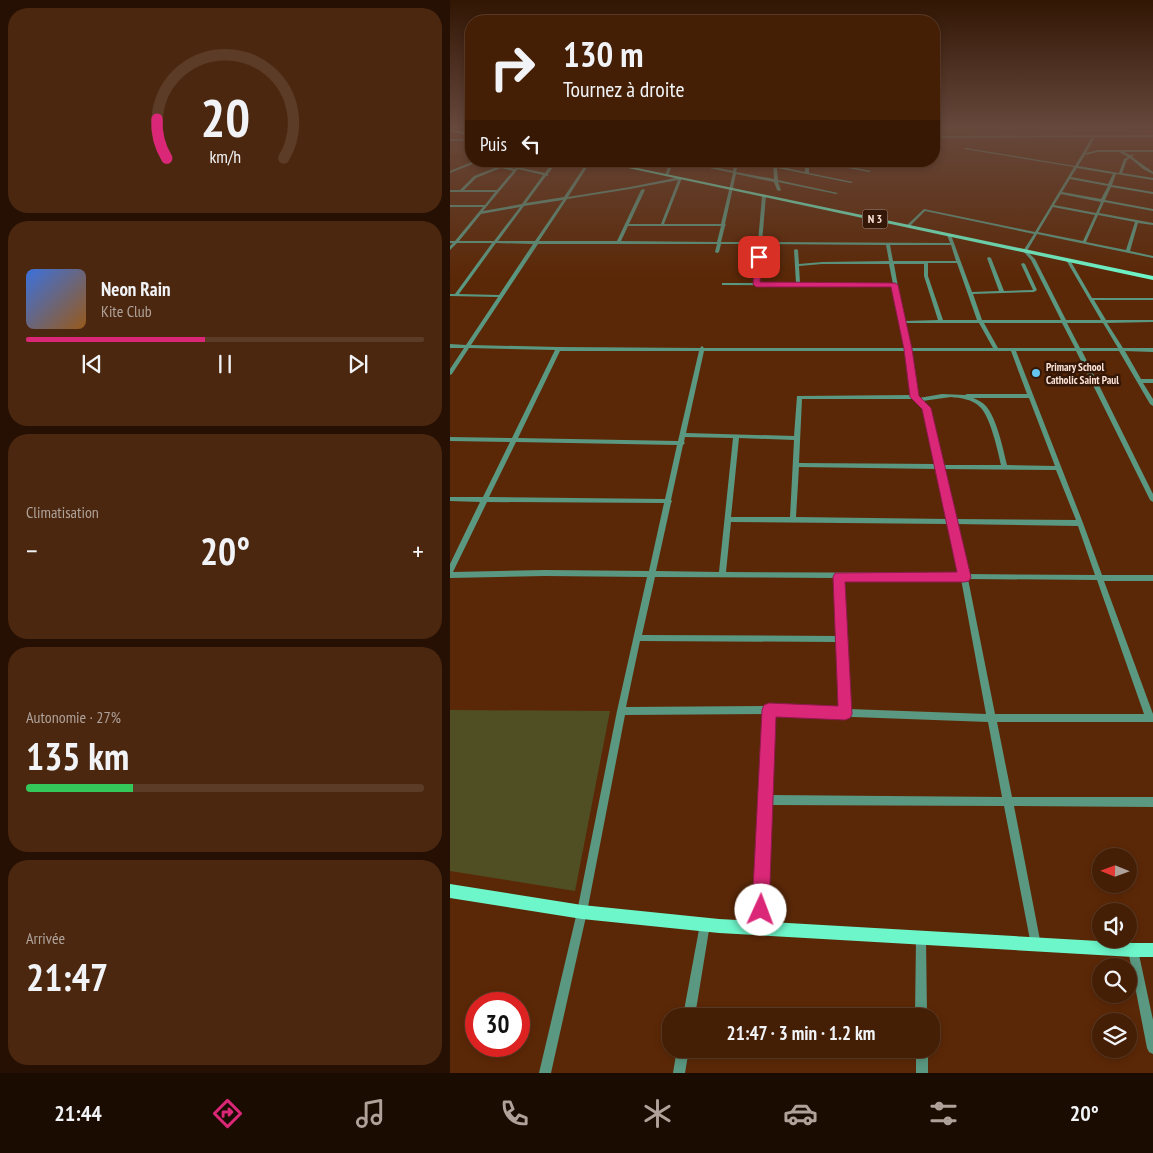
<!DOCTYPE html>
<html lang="fr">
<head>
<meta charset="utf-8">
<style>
	:root { --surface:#441e05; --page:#4b270f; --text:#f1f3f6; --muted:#afa29a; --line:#5c3c27; --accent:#db2777 }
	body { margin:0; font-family:"PT Sans Narrow",sans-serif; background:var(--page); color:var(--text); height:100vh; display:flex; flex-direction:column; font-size:19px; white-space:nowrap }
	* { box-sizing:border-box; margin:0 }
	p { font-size:16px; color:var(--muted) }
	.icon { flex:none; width:28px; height:28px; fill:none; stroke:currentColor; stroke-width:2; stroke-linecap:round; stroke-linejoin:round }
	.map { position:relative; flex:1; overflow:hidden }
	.sheet { display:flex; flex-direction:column; gap:8px; padding:8px; background:#251003; width:450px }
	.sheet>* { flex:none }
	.hud { position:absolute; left:15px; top:15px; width:475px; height:152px; border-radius:20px; box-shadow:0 2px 8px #0003,0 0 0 1px var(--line); background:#441e05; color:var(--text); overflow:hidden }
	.needle { width:32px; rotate:271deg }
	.tools { position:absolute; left:642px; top:848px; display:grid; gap:10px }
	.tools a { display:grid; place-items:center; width:45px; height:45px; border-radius:50%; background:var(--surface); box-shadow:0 2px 8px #0003,0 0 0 1px var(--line); font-size:25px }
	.speed { position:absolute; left:15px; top:992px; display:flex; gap:10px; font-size:25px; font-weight:700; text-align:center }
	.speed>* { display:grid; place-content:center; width:65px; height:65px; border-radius:50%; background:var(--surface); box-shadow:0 2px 8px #0003,0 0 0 1px var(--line); line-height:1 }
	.speed .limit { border:8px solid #d22; background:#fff; color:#111 }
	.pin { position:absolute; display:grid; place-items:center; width:42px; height:42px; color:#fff; margin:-21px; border-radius:10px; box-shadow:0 2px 8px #0006 }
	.me { position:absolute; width:55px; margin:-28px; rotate:2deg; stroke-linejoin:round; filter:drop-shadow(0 0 4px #0008) }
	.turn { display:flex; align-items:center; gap:18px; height:105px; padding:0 15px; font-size:22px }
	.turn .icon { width:65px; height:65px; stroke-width:2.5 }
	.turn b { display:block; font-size:35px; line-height:42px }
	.then { display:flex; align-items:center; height:48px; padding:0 15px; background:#0003; gap:10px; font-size:19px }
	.big { font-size:38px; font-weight:700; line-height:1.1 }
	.sheet .tile { flex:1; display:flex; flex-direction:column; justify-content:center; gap:8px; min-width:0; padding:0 18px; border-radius:20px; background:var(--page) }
	.sheet .dial { align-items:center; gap:0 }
	.dial svg { height:130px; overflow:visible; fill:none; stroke:var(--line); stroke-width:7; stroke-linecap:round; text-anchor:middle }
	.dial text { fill:var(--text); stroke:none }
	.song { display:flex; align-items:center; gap:15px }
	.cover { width:60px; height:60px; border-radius:8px; background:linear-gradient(135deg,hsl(220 70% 55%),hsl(30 70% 35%)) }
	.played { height:5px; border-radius:2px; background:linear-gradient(90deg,var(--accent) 45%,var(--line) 45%) }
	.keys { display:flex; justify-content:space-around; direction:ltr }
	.heat { display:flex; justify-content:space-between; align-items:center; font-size:28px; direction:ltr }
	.charge { height:8px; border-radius:4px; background:linear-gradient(90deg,#34c759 27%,var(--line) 0) }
	.trip { position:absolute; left:212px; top:1008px; width:278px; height:50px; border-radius:20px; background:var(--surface); box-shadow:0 2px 8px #0003,0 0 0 1px var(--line); font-weight:700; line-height:50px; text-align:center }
	.menu { display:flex; height:80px; justify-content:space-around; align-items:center; background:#1b0c02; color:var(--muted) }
	.menu .icon { width:35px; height:35px }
	.menu .current { color:var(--accent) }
	.menu b { font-size:22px; color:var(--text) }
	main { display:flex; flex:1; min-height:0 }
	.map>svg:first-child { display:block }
	.built { fill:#663009 }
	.green { fill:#4f4f23 }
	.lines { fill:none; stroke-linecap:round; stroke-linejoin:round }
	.minor { fill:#5a9881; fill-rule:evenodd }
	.major { fill:#6df6c9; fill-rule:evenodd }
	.route { fill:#db2777; stroke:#8e194d }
	.poi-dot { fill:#65c5ee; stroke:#341706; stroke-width:2 }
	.labels { text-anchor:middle; stroke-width:5; stroke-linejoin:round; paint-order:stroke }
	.far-poi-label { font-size:11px; font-weight:bold; fill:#fbe2d6; stroke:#341706; text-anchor:start }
	.shield { fill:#341706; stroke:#bfa598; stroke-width:1 }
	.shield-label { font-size:12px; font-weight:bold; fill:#fbe2d6 }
</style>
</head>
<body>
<main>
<section class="sheet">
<div class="tile dial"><svg viewBox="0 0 100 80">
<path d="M14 69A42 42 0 1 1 86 69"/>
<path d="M14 69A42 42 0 0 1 8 45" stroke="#db2777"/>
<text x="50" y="56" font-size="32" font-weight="700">20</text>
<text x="50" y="72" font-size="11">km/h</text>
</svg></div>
<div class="tile">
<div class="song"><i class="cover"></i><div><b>Neon Rain</b><p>Kite Club</p></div></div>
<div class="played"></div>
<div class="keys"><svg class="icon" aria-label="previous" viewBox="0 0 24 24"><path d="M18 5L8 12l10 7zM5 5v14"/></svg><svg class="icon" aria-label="pause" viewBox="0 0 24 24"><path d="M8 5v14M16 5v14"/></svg><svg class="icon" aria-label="next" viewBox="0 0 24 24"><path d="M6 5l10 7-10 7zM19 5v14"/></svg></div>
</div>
<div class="tile"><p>Climatisation</p>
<div class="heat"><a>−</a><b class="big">20°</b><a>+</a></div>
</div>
<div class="tile"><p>Autonomie · 27%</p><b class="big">135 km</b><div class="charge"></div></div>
<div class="tile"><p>Arrivée</p><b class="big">21:47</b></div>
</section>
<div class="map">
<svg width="703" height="1073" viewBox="0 0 703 1073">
	<rect width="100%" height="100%" fill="#5b2807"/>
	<polygon class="built" points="21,141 21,158 0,153 0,149"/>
	<polygon class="green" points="0,710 160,711 125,891 0,871"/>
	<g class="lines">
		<g class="minor">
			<path d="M 703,135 L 703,137 L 645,137 L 636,153 L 648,150 L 703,150 L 703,152 L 674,152 L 680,155 L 684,154 L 682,157 L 703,172 L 703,174 L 693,169 L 680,158 L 677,160 L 672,173 L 703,178 L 703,180 L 666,174 L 662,185 L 703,192 L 703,194 L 661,187 L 655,200 L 703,209 L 703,211 L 654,202 L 649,213 L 703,223 L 703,225 L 688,223 L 680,251 L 703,256 L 703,258 L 587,234 L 577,251 L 585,259 L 616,320 L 651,320 L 616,260 L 617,259 L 620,260 L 642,298 L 703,298 L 703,300 L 644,300 L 656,320 L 703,320 L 703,322 L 657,323 L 673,348 L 703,348 L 703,352 L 675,351 L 691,379 L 703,379 L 703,383 L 693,383 L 703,399 L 703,406 L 700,404 L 669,351 L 632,351 L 703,494 L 703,502 L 700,500 L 626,351 L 566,351 L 633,523 L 652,575 L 703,575 L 703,581 L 654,581 L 703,714 L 703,722 L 547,722 L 562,797 L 703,797 L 703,807 L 564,806 L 591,945 L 590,949 L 586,950 L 582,949 L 581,945 L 554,806 L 320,805 L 315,928 L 314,932 L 310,933 L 306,932 L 305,928 L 315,714 L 175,715 L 137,912 L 101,1073 L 89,1073 L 127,912 L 167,711 L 197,577 L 95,576 L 0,578 L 0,564 L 30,502 L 0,501 L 0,497 L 33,497 L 60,442 L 0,441 L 0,437 L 62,438 L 105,350 L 19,348 L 2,374 L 0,375 L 0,369 L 14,348 L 0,348 L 0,344 L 16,345 L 48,297 L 0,296 L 0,294 L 5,294 L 42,243 L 7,243 L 0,250 L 0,246 L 3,243 L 0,243 L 0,241 L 5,241 L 33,207 L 0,207 L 0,205 L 35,205 L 45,192 L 0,192 L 0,190 L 10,190 L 24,176 L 47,167 L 28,162 L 0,173 L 0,171 L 24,161 L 32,161 L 65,169 L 67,167 L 95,173 C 99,167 103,161 111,161 L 103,167 L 98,174 L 98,176 L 96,176 L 76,203 L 114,197 L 138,161 L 141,161 L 118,197 L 180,187 L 230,177 L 232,178 L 214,224 L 271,224 L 283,173 L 227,161 L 234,161 L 283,171 L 285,161 L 289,161 L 286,172 L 324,179 L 323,161 L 327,161 L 327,166 L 355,172 L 355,161 L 359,161 L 359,173 L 403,182 L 401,183 L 327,168 L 328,180 L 388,193 L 386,194 L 328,182 L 331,190 L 329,191 L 327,190 L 324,182 L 286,174 L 275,224 L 276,225 L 275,226 L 271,242 L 308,242 L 312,196 L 314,195 L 316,196 L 312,242 L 500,243 L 497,235 L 499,234 L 501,235 L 522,292 L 549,291 L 537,258 L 539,257 L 541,258 L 554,291 L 583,290 L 571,264 L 573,263 L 575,264 L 587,290 L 584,292 L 523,294 L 532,320 L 611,320 L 581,260 L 573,251 L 584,234 L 475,211 L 459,227 L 456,226 L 474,209 L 585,232 L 624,167 L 514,149 L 516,148 L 625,166 L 642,137 L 484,138 L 484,136 ZM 648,152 L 669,152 L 678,157 L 674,159 L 669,173 L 628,166 L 635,155 ZM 51,168 L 63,171 L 47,190 L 14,190 L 26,178 ZM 627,168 L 663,174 L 658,184 L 621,177 ZM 68,169 L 93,175 L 72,204 L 33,211 ZM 620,179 L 658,186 L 651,199 L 612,192 ZM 228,180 L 211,224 L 179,224 L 195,190 L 193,189 L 191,190 L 167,241 L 89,241 L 117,199 L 180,189 ZM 611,194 L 651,202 L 646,213 L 604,205 ZM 113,200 L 85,241 L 48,241 L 74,206 ZM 70,207 L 44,241 L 9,241 L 31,214 ZM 603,207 L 645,215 L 633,241 L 588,232 ZM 648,215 L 685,222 L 676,250 L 636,242 ZM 178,226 L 271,226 L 267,242 L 171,241 ZM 46,243 L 83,244 L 49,295 L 9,294 ZM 88,244 L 267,244 L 265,252 L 267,253 L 269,252 L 271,244 L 308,244 L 304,283 L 272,283 L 272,285 L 443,286 L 454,348 L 254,348 L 252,346 L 250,348 L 108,347 L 21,345 ZM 312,244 L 436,245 L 439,261 L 372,262 L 349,264 L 348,250 L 346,249 L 344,250 L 346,283 L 308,283 ZM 440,245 L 501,245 L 506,261 L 443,261 ZM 478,263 L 507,263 L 527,320 L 493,320 L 478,276 ZM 372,264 L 439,264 L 443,284 L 350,283 L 349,266 ZM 444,264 L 474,264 L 474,276 L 488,320 L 454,321 ZM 454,323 L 529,323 L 543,348 L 459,348 ZM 534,323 L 612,323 L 625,348 L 548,348 ZM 617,323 L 653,323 L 668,348 L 630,348 ZM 110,351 L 249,351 L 228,441 L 68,438 ZM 254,351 L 454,351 L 462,395 L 347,396 L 344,436 L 236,433 ZM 459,351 L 561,351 L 577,394 L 517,394 L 515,395 L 492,394 L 469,398 L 468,397 ZM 501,397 C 511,398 522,399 530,407 C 540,416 548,451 551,465 L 492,465 L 479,408 L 472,401 ZM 523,398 L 579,398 L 605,466 L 557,465 C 553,449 547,419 536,406 C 532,402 528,400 523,398 ZM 352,399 L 464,399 L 473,409 L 486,464 L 349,463 ZM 235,437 L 283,438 L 269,572 L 206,571 L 221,503 L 222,501 L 221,500 L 233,445 L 235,443 L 234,442 ZM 289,438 L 344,440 L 340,517 L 281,517 ZM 66,442 L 227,445 L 215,499 L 39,497 ZM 349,467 L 487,469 L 498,519 L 346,517 ZM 493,469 L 606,470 L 626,520 L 504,519 ZM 37,502 L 214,503 L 199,571 L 95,570 L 3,572 ZM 281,522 L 499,524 L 510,573 L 276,572 ZM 505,524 L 628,526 L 645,575 L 517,574 ZM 205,577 L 385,578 L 388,636 L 192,635 ZM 393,578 L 511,579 L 536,714 L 399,709 L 396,641 L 397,639 L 396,636 ZM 518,579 L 647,580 L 694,714 L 545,714 ZM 190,641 L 388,642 L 391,708 L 319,706 L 176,707 ZM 323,714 L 538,722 L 552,797 L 320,795 Z"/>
			<rect x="0" y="139" width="21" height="2"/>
			<polygon points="220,161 224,161 218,175 215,176"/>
			<polygon points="362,161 370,161 421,171 419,172"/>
			<polygon points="255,919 259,920 260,924 245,1016 233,1016 250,924 251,920"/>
			<polygon points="471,933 475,934 476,938 477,1016 465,1016 466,938 467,934"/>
			<polygon points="683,945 687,946 688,950 703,1020 703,1054 699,1052 697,1048 678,950 679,946"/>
			<polygon points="227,1049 239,1049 235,1073 223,1073"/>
			<rect x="466" y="1049" width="12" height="24"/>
		</g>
		<g class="major">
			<polygon points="0,129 21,134 21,136 0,131"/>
			<polygon points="145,161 154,161 703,276 703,280"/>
			<polygon points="0,884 132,905 269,919 683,943 703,943 703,957 683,957 269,933 132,919 0,898"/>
		</g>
	</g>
	<linearGradient id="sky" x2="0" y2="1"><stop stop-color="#321604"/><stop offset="0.46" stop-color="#66483c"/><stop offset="1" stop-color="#66483c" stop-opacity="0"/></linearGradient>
	<rect width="703" height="277" fill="url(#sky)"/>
	<polygon class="route" points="309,255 312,257 310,282 445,283 448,285 462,349 469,396 481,408 521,577 519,581 514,582 395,582 402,714 400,718 395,720 326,717 319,910 317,916 311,919 304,916 302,910 312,710 314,705 319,703 388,706 383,577 385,573 507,572 472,409 460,397 454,349 441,287 306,287 303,284 305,257"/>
	<circle class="poi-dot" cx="586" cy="373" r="5"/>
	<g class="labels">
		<g class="far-poi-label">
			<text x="596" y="371">Primary School<tspan x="596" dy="13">Catholic Saint Paul</tspan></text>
		</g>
		<rect class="shield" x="412.5" y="209.5" width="25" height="19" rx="4"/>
		<g class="shield-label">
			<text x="425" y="223">N 3</text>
		</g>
	</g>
</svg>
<div class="tools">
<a><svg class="needle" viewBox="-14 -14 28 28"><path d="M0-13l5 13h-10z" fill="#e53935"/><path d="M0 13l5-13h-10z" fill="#afa29a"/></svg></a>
<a><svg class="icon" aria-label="sound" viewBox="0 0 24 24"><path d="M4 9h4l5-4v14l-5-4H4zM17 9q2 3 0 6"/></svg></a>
<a><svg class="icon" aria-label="search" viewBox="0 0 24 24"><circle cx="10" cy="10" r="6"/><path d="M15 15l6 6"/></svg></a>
<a><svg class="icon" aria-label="layers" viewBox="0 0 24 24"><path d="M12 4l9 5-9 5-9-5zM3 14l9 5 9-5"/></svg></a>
</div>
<div class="speed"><div class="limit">30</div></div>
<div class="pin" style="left:309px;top:257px;background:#d93025"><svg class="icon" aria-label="arrive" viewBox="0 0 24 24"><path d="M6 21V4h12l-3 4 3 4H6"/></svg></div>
<svg class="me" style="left:311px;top:910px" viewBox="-20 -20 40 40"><circle r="19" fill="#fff"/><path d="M0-13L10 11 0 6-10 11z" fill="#db2777"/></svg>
<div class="trip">21:47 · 3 min · 1.2 km</div>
<div class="hud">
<div class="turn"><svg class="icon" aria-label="right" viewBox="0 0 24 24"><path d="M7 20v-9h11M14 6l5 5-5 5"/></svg><div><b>130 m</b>Tournez à droite</div></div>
<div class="then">Puis<svg class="icon" aria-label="left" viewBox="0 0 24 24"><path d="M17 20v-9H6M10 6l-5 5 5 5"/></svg></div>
</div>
</div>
</main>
<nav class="menu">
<b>21:44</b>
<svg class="icon current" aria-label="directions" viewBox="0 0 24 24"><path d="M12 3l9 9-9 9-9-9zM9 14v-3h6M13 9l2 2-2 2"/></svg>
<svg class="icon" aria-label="music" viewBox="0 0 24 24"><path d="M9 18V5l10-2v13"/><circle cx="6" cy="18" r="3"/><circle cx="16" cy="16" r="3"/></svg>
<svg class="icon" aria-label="phone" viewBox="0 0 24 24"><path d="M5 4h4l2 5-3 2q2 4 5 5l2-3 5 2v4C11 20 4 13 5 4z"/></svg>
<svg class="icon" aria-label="climate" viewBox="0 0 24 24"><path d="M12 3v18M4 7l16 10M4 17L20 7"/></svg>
<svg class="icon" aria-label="car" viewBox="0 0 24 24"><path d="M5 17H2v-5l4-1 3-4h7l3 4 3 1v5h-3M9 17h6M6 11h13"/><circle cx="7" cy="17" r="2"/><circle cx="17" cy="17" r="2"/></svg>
<svg class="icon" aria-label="filters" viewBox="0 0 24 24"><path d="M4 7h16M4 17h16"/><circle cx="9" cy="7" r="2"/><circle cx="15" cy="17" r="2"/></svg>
<b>20°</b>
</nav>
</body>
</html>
